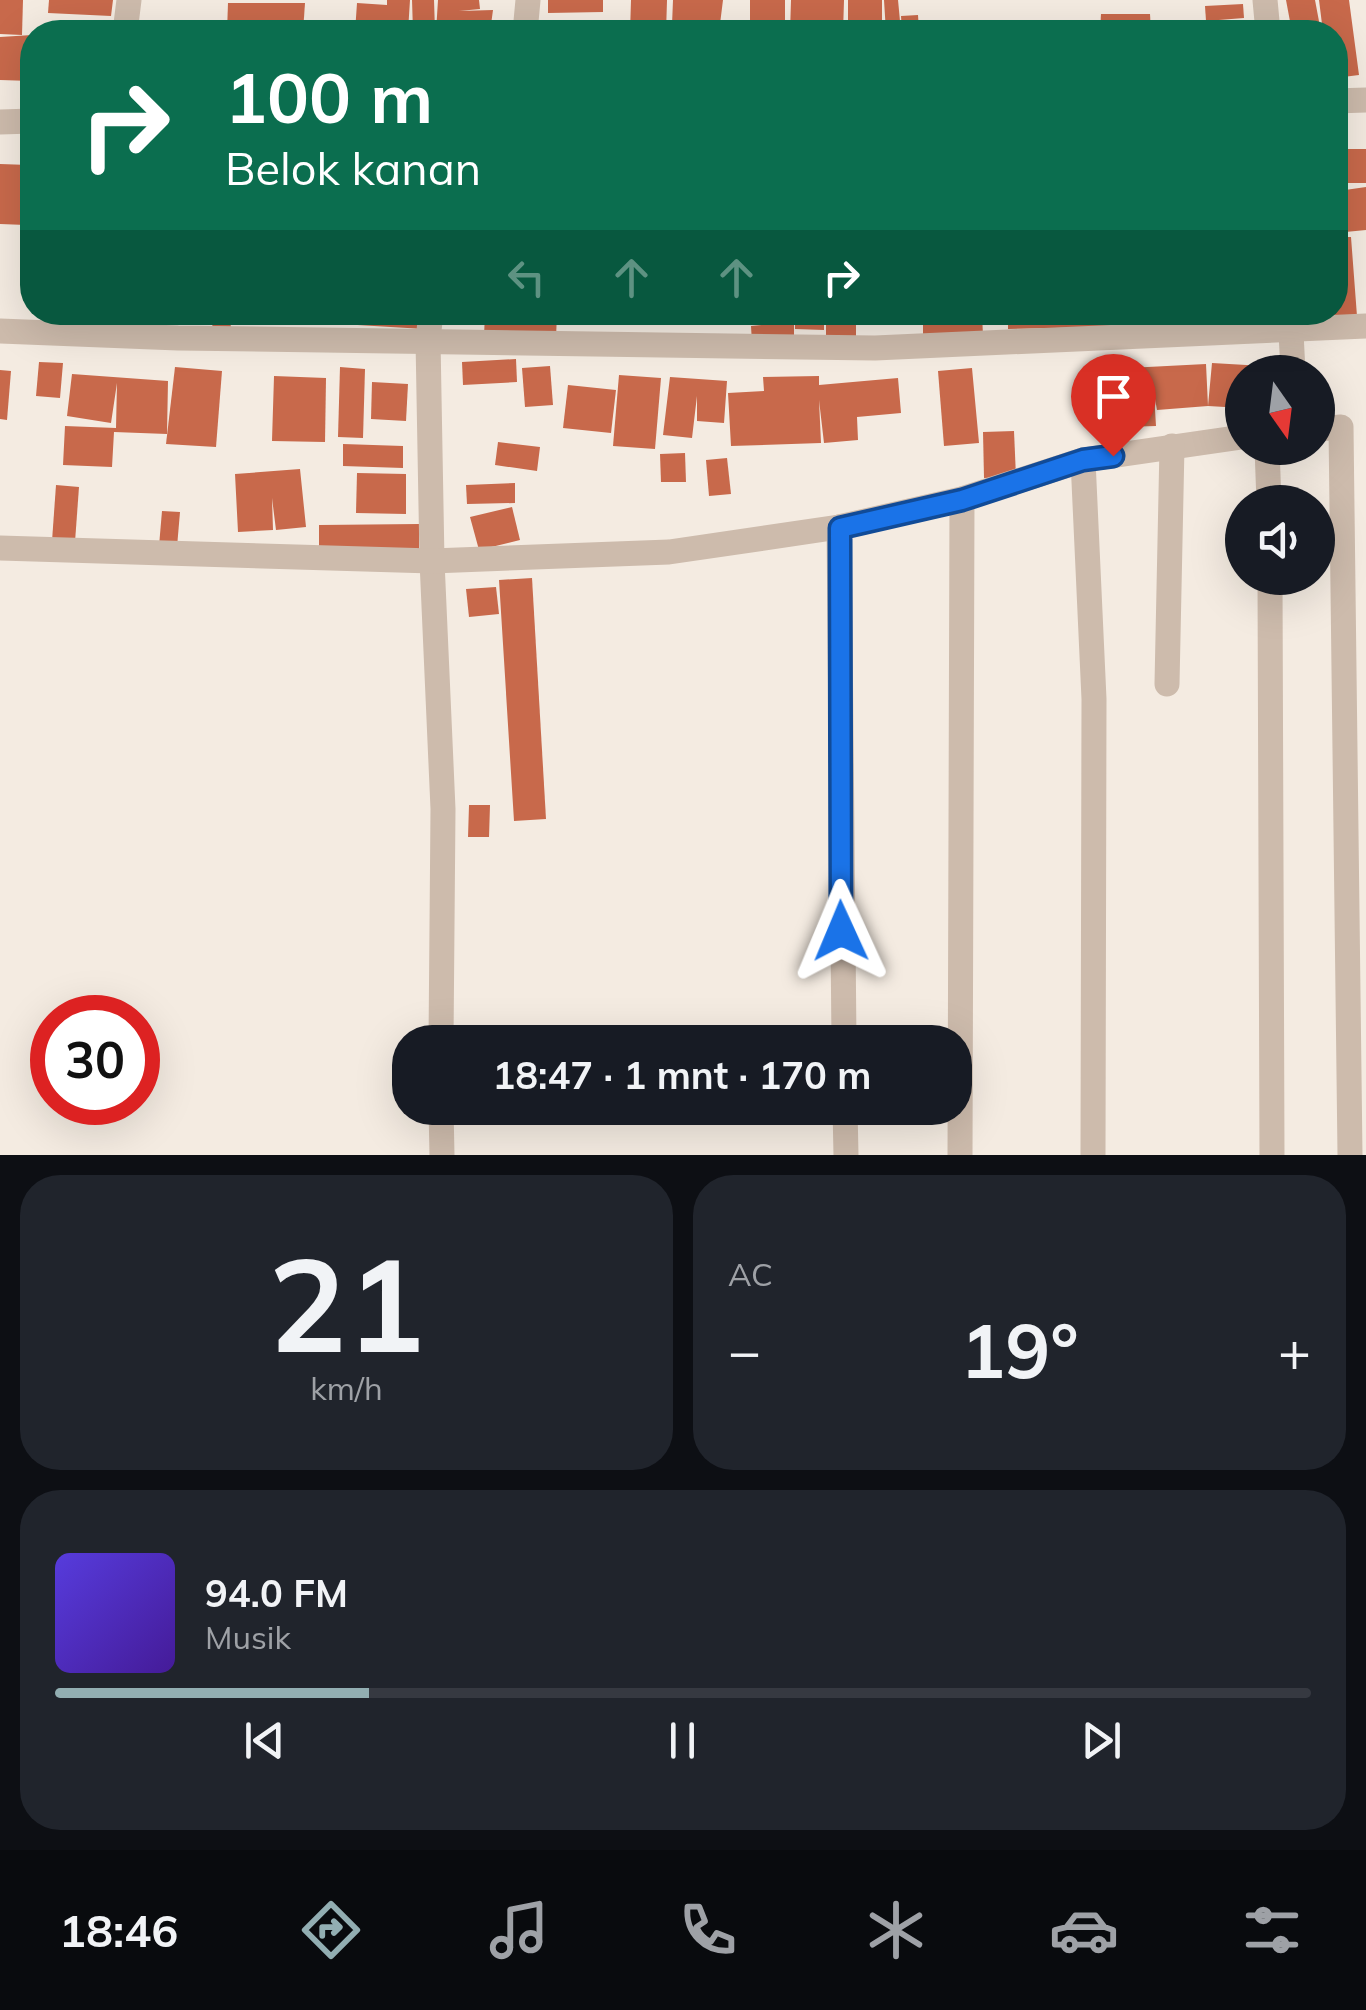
<!DOCTYPE html>
<html lang="id">
<head>
<meta charset="utf-8">
<style>
	:root { --surface:#171b24; --page:#20242c; --text:#f1f3f6; --muted:#9ea1a6; --line:#363941; --accent:#92aeb2 }
	body { margin:0; font-family:Mulish,sans-serif; background:var(--page); color:var(--text); height:100vh; display:flex; flex-direction:column; font-size:38px; white-space:nowrap }
	* { box-sizing:border-box; margin:0 }
	p { font-size:32px; color:var(--muted) }
	.icon { flex:none; width:55px; height:55px; fill:none; stroke:currentColor; stroke-width:2; stroke-linecap:round; stroke-linejoin:round }
	.map { position:relative; height:1155px; overflow:hidden }
	.panel { display:flex; flex-direction:column; gap:20px; padding:20px; background:#0d0f14; flex:1 }
	.panel>* { flex:none }
	.hud { position:absolute; left:20px; top:20px; width:1328px; height:305px; border-radius:40px; box-shadow:0 10px 40px #0002; background:#0b6e4f; color:#fff; overflow:hidden }
	.needle { width:65px; rotate:166deg }
	.controls { position:absolute; left:1225px; top:355px; display:grid; gap:20px }
	.controls a { display:grid; place-items:center; width:110px; height:110px; border-radius:50%; background:var(--surface); box-shadow:0 10px 40px #0002; font-size:50px }
	.speed { position:absolute; left:30px; top:995px; display:flex; gap:20px; font-size:50px; font-weight:700; text-align:center }
	.speed>* { display:grid; place-content:center; width:130px; height:130px; border-radius:50%; background:var(--surface); box-shadow:0 10px 40px #0002; line-height:1 }
	.speed .limit { border:15px solid #d22; background:#fff; color:#111 }
	.pin { position:absolute; display:grid; place-items:center; width:85px; height:85px; color:#fff; margin:-102px -42px; border-radius:50% 50% 50% 0; rotate:-45deg; box-shadow:0 0 10px #0007 }
	.pin .icon { rotate:45deg }
	.me { position:absolute; width:110px; margin:-55px; rotate:359deg; stroke-linejoin:round; filter:drop-shadow(0 0 8px #0008) }
	.turn { display:flex; align-items:center; gap:35px; height:210px; padding:0 40px; font-size:45px }
	.turn .icon { width:130px; height:130px; stroke-width:2.5 }
	.turn b { display:block; font-size:70px; line-height:85px }
	.lanes { display:flex; align-items:center; height:95px; padding:0 40px; background:#0003; justify-content:center; gap:50px; direction:ltr }
	.lanes .off { opacity:.35 }
	.big { font-size:75px; font-weight:700; line-height:1.1 }
	.panel .card { flex:1; display:flex; flex-direction:column; justify-content:center; gap:15px; min-width:0; padding:0 35px; border-radius:40px; background:var(--page) }
	.panel .dial { align-items:center; gap:0 }
	.dial b { font-size:130px; line-height:1 }
	.song { display:flex; align-items:center; gap:30px }
	.cover { width:120px; height:120px; border-radius:15px; background:linear-gradient(135deg,hsl(250 70% 55%),hsl(260 70% 35%)) }
	.played { height:10px; border-radius:5px; background:linear-gradient(90deg,var(--accent) 25%,var(--line) 25%) }
	.keys { display:flex; justify-content:space-around; direction:ltr }
	.heat { display:flex; justify-content:space-between; align-items:center; font-size:55px; direction:ltr }
	.panel .tiles { flex:1; display:grid; gap:20px; grid-template-columns:1fr 1fr }
	.card:last-child { grid-column:span 2 }
	.trip { position:absolute; left:392px; top:1025px; width:580px; height:100px; border-radius:40px; background:var(--surface); box-shadow:0 10px 40px #0002; font-weight:700; line-height:100px; text-align:center }
	.dock { display:flex; height:160px; justify-content:space-around; align-items:center; background:#090b0e; color:var(--muted) }
	.dock .icon { width:70px; height:70px }
	.dock .selected { color:var(--accent) }
	.dock b { font-size:45px; color:var(--text) }
	.map>svg:first-child { display:block }
	.building { fill:#c8694b }
	.lines { fill:none; stroke-linecap:round; stroke-linejoin:round }
	.street { stroke:#cdbbac; stroke-width:25 }
	.route-casing { stroke:#114b97; stroke-width:25 }
	.route { stroke:#1a73e8; stroke-width:18 }
</style>
</head>
<body>
<div class="map">
<svg width="1366" height="1155" viewBox="0 0 1366 1155">
	<rect width="100%" height="100%" fill="#f4ebe1"/>
	<g class="building">
		<polygon points="0,0 23,0 22,35 0,34"/>
		<polygon points="49,0 113,0 111,16 48,13"/>
		<polygon points="387,0 410,0 408,31 355,32 357,3 387,5"/>
		<polygon points="412,0 434,0 435,32 413,31"/>
		<polygon points="438,0 479,0 480,9 459,11 493,10 490,32 436,32"/>
		<polygon points="548,0 603,0 603,12 548,13"/>
		<polygon points="631,0 667,0 666,32 630,32"/>
		<polygon points="673,0 723,0 719,32 679,32 679,25 672,25"/>
		<rect x="750" y="0" width="35" height="32"/>
		<polygon points="791,0 844,0 843,32 790,32"/>
		<rect x="848" y="0" width="34" height="32"/>
		<polygon points="884,0 898,0 901,32 886,32"/>
		<polygon points="1286,0 1315,0 1321,32 1292,32"/>
		<polygon points="1319,0 1349,0 1359,75 1335,78 1335,32 1323,32"/>
		<polygon points="228,3 305,3 303,32 227,32"/>
		<polygon points="1243,4 1244,18 1206,21 1205,6"/>
		<polygon points="1101,14 1150,14 1151,32 1100,32"/>
		<polygon points="918,15 919,32 902,32 901,16"/>
		<polygon points="536,21 617,24 616,32 535,32"/>
		<polygon points="1010,23 1011,32 930,32 930,30"/>
		<rect x="1234" y="23" width="28" height="9"/>
		<polygon points="1095,24 1096,32 1013,32 1013,29"/>
		<polygon points="1179,24 1212,25 1212,32 1178,32"/>
		<polygon points="84,27 111,30 111,32 84,32"/>
		<polygon points="147,27 202,28 202,32 147,32"/>
		<polygon points="32,35 32,81 0,80 0,37"/>
		<polygon points="1335,143 1338,143 1345,190 1366,187 1366,230 1335,233"/>
		<polygon points="1347,149 1366,149 1366,183 1346,183"/>
		<polygon points="0,164 29,165 26,225 0,224"/>
		<polygon points="1335,237 1351,237 1357,316 1317,319 1317,312 1335,312"/>
		<polygon points="114,312 208,312 209,316 164,321 163,315 116,322"/>
		<polygon points="211,312 230,312 231,331 213,332"/>
		<polygon points="323,312 426,312 424,329 324,323"/>
		<polygon points="485,312 557,312 556,339 484,337"/>
		<polygon points="705,312 794,312 794,341 752,343 751,326 782,323 705,323"/>
		<polygon points="795,312 824,312 824,330 795,329"/>
		<rect x="826" y="312" width="30" height="24"/>
		<polygon points="869,312 894,312 894,315 869,317"/>
		<polygon points="923,312 982,312 983,337 923,338"/>
		<polygon points="1008,312 1158,312 1158,326 1008,329"/>
		<polygon points="1164,312 1281,312 1282,321 1166,331"/>
		<polygon points="516,359 517,382 463,385 462,362"/>
		<polygon points="39,362 63,363 60,398 36,396"/>
		<polygon points="1212,363 1279,367 1279,372 1242,372 1242,408 1208,406"/>
		<polygon points="1206,364 1208,406 1157,410 1154,393 1156,426 1091,428 1089,370"/>
		<polygon points="550,366 553,405 525,407 522,368"/>
		<polygon points="175,367 222,371 216,447 166,444"/>
		<polygon points="340,367 365,369 363,438 338,437"/>
		<polygon points="972,368 979,443 944,446 938,371"/>
		<polygon points="0,370 11,371 7,420 0,419"/>
		<polygon points="72,374 168,381 167,434 114,432 112,467 63,465 65,426 116,428 117,383 111,423 67,416"/>
		<polygon points="619,375 661,378 655,449 613,446"/>
		<polygon points="274,376 326,378 325,442 272,441"/>
		<polygon points="819,376 819,385 898,378 901,413 857,417 858,440 824,443 819,400 821,443 731,446 728,393 764,391 763,377"/>
		<polygon points="670,377 727,381 724,423 697,421 697,396 692,438 663,435"/>
		<polygon points="372,382 408,384 406,421 371,419"/>
		<polygon points="568,385 616,390 611,433 563,428"/>
		<polygon points="1014,431 1016,477 984,478 983,432"/>
		<polygon points="498,442 540,447 537,471 495,465"/>
		<polygon points="343,444 403,446 403,468 343,466"/>
		<polygon points="685,453 686,482 661,482 660,454"/>
		<polygon points="727,458 731,494 709,496 706,460"/>
		<polygon points="300,469 306,527 276,530 272,498 273,530 238,532 235,474"/>
		<polygon points="357,473 406,474 406,514 356,513"/>
		<polygon points="515,483 515,503 467,504 466,485"/>
		<polygon points="56,485 79,487 75,542 52,541"/>
		<polygon points="512,507 520,540 479,550 470,517"/>
		<polygon points="162,511 180,512 177,547 159,546"/>
		<polygon points="419,524 419,549 319,550 319,525"/>
		<polygon points="532,578 546,819 514,821 499,580"/>
		<polygon points="496,587 499,614 469,617 466,589"/>
		<polygon points="469,805 490,805 489,837 468,837"/>
	</g>
	<g class="lines">
		<g class="street">
			<polyline points="1265,0 1268,32"/>
			<polyline points="125,32 129,0"/>
			<polyline points="525,32 528,0"/>
			<polyline points="1335,101 1366,100"/>
			<polyline points="0,122 32,121"/>
			<polyline points="431,312 428,340 432,561 443,809 441,1042"/>
			<polyline points="1290,312 1293,372"/>
			<polyline points="0,331 178,338 875,348 1366,326"/>
			<polyline points="1318,429 1341,427 1350,1155"/>
			<polyline points="1267,448 1269,502"/>
			<polyline points="1083,460 1094,699 1093,1155"/>
			<polyline points="839,527 844,1042"/>
			<polyline points="0,548 432,561 669,552 839,527 962,499 1083,460 1242,437"/>
			<polyline points="1270,578 1272,1155"/>
			<polyline points="1167,684 1172,446"/>
			<polyline points="441,1108 442,1155"/>
			<polyline points="845,1108 846,1155"/>
			<polyline points="960,1155 962,499"/>
		</g>
	</g>
	<g class="lines">
		<defs>
			<polyline id="route" points="841,931 840,528 962,500 1083,460 1113,456"/>
		</defs>
		<use href="#route" class="route-casing"/>
		<use href="#route" class="route"/>
	</g>
</svg>
<div class="controls">
<a><svg class="needle" viewBox="-14 -14 28 28"><path d="M0-13l5 13h-10z" fill="#e53935"/><path d="M0 13l5-13h-10z" fill="#9ea1a6"/></svg></a>
<a><svg class="icon" aria-label="sound" viewBox="0 0 24 24"><path d="M4 9h4l5-4v14l-5-4H4zM17 9q2 3 0 6"/></svg></a>
</div>
<div class="speed"><div class="limit">30</div></div>
<div class="pin" style="left:1113px;top:456px;background:#d93025"><svg class="icon" aria-label="arrive" viewBox="0 0 24 24"><path d="M6 21V4h12l-3 4 3 4H6"/></svg></div>
<svg class="me" style="left:841px;top:931px" viewBox="-20 -20 40 40"><path d="M0-17L14 15 0 8-14 15z" fill="#1a73e8" stroke="#fff" stroke-width="4"/></svg>
<div class="trip">18:47 · 1 mnt · 170 m</div>
<div class="hud">
<div class="turn"><svg class="icon" aria-label="right" viewBox="0 0 24 24"><path d="M7 20v-9h11M14 6l5 5-5 5"/></svg><div><b>100 m</b>Belok kanan</div></div>
<div class="lanes"><svg class="icon off" aria-label="left" viewBox="0 0 24 24"><path d="M17 20v-9H6M10 6l-5 5 5 5"/></svg><svg class="icon off" aria-label="ahead" viewBox="0 0 24 24"><path d="M12 20V5M6 11l6-6 6 6"/></svg><svg class="icon off" aria-label="ahead" viewBox="0 0 24 24"><path d="M12 20V5M6 11l6-6 6 6"/></svg><svg class="icon" aria-label="right" viewBox="0 0 24 24"><path d="M7 20v-9h11M14 6l5 5-5 5"/></svg></div>
</div>
</div>
<section class="panel">
<div class="tiles">
<div class="card dial"><b>21</b><p>km/h</p></div>
<div class="card"><p>AC</p>
<div class="heat"><a>−</a><b class="big">19°</b><a>+</a></div>
</div>
<div class="card">
<div class="song"><i class="cover"></i><div><b>94.0 FM</b><p>Musik</p></div></div>
<div class="played"></div>
<div class="keys"><svg class="icon" aria-label="previous" viewBox="0 0 24 24"><path d="M18 5L8 12l10 7zM5 5v14"/></svg><svg class="icon" aria-label="pause" viewBox="0 0 24 24"><path d="M8 5v14M16 5v14"/></svg><svg class="icon" aria-label="next" viewBox="0 0 24 24"><path d="M6 5l10 7-10 7zM19 5v14"/></svg></div>
</div>
</div>
</section>
<nav class="dock">
<b>18:46</b>
<svg class="icon selected" aria-label="directions" viewBox="0 0 24 24"><path d="M12 3l9 9-9 9-9-9zM9 14v-3h6M13 9l2 2-2 2"/></svg>
<svg class="icon" aria-label="music" viewBox="0 0 24 24"><path d="M9 18V5l10-2v13"/><circle cx="6" cy="18" r="3"/><circle cx="16" cy="16" r="3"/></svg>
<svg class="icon" aria-label="phone" viewBox="0 0 24 24"><path d="M5 4h4l2 5-3 2q2 4 5 5l2-3 5 2v4C11 20 4 13 5 4z"/></svg>
<svg class="icon" aria-label="climate" viewBox="0 0 24 24"><path d="M12 3v18M4 7l16 10M4 17L20 7"/></svg>
<svg class="icon" aria-label="car" viewBox="0 0 24 24"><path d="M5 17H2v-5l4-1 3-4h7l3 4 3 1v5h-3M9 17h6M6 11h13"/><circle cx="7" cy="17" r="2"/><circle cx="17" cy="17" r="2"/></svg>
<svg class="icon" aria-label="filters" viewBox="0 0 24 24"><path d="M4 7h16M4 17h16"/><circle cx="9" cy="7" r="2"/><circle cx="15" cy="17" r="2"/></svg>
</nav>
</body>
</html>
